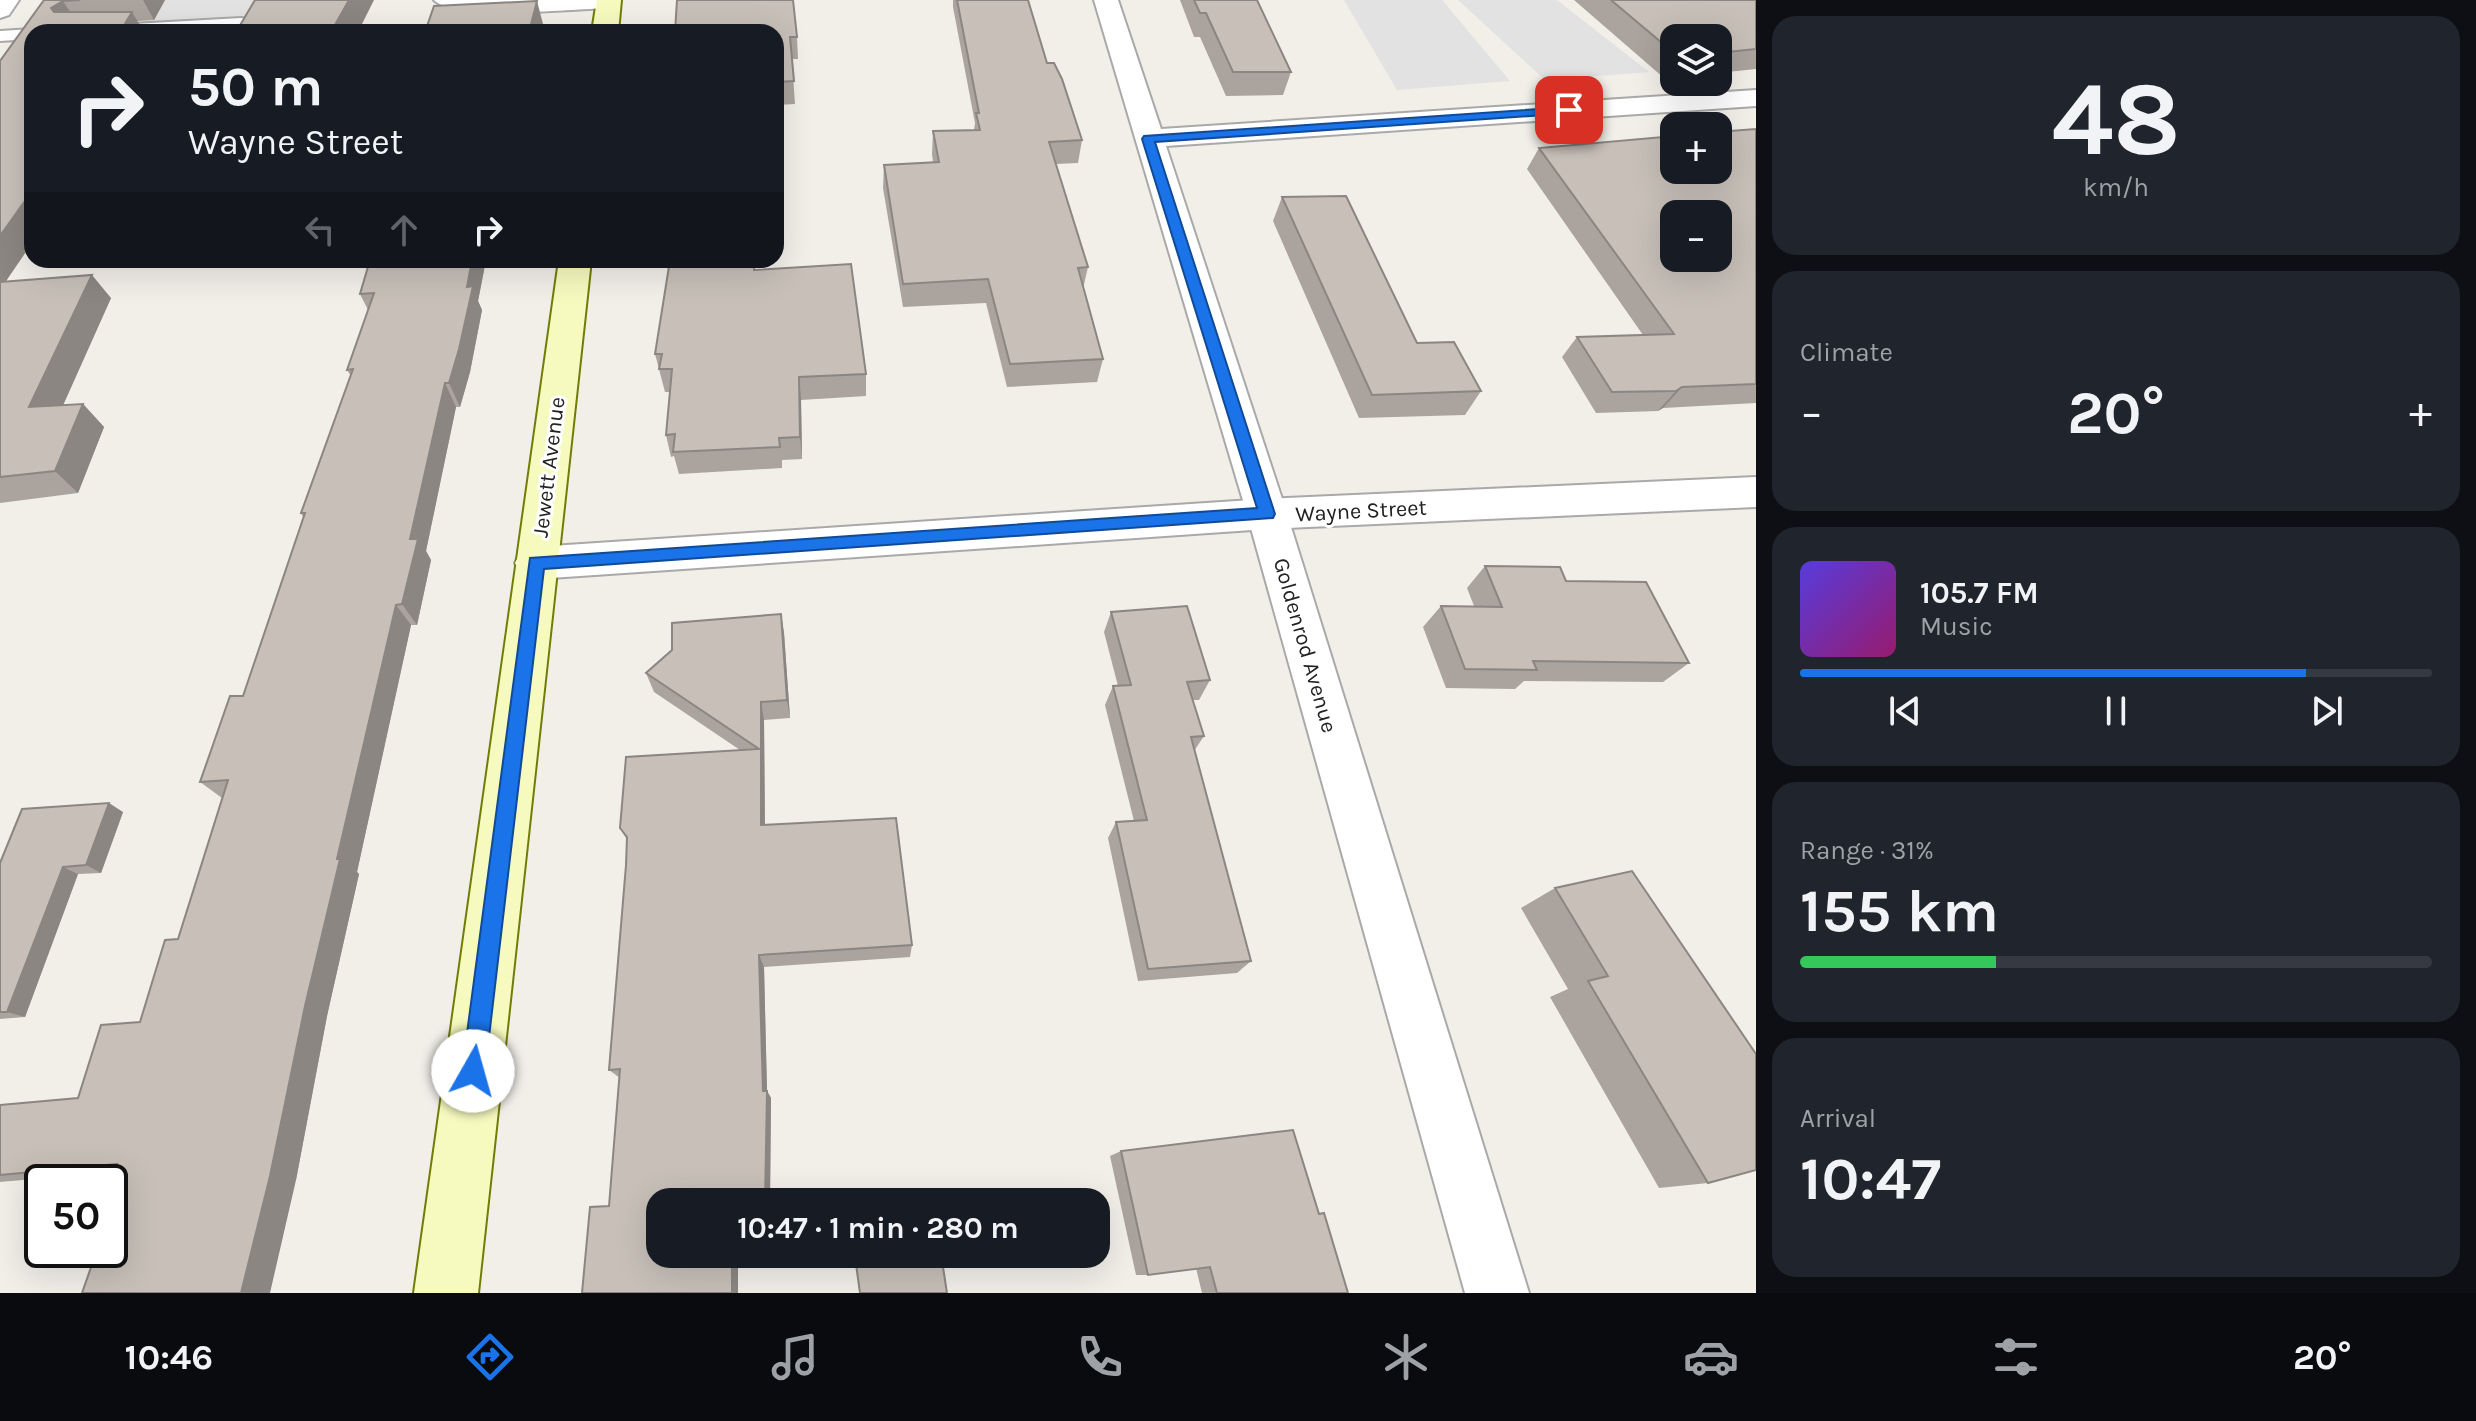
<!DOCTYPE html>
<html lang="en">
<head>
<meta charset="utf-8">
<style>
	:root { --surface:#171b24; --page:#20242c; --text:#f1f3f6; --muted:#9ea1a6; --line:#363941; --accent:#1a73e8 }
	body { margin:0; font-family:Karla,sans-serif; background:var(--page); color:var(--text); height:100vh; display:flex; flex-direction:column; font-size:30px; white-space:nowrap }
	* { box-sizing:border-box; margin:0 }
	p { font-size:26px; color:var(--muted) }
	.icon { flex:none; width:44px; height:44px; fill:none; stroke:currentColor; stroke-width:2; stroke-linecap:round; stroke-linejoin:round }
	.map { position:relative; flex:1; overflow:hidden }
	.details { display:flex; flex-direction:column; gap:16px; padding:16px; background:#0d0f14; width:720px }
	.details>* { flex:none }
	.top-card { position:absolute; left:24px; top:24px; width:760px; height:244px; border-radius:24px; box-shadow:0 8px 32px #0002; background:#171b24; color:var(--text); overflow:hidden }
	.buttons { position:absolute; left:1660px; top:24px; display:grid; gap:16px }
	.buttons a { display:grid; place-items:center; width:72px; height:72px; border-radius:16px; background:var(--surface); box-shadow:0 8px 32px #0002; font-size:40px }
	.speed { position:absolute; left:24px; top:1164px; display:flex; gap:16px; font-size:40px; font-weight:700; text-align:center }
	.speed>* { display:grid; place-content:center; width:104px; height:104px; border-radius:50%; background:var(--surface); box-shadow:0 8px 32px #0002; line-height:1 }
	.speed .limit { border:4px solid #111; border-radius:12px; background:#fff; color:#111 }
	.pin { position:absolute; display:grid; place-items:center; width:68px; height:68px; color:#fff; margin:-34px; border-radius:16px; box-shadow:0 4px 12px #0006 }
	.me { position:absolute; width:88px; margin:-44px; rotate:7deg; stroke-linejoin:round; filter:drop-shadow(0 0 6px #0008) }
	.turn { display:flex; align-items:center; gap:28px; height:168px; padding:0 32px; font-size:36px }
	.turn .icon { width:104px; height:104px; stroke-width:2.5 }
	.turn b { display:block; font-size:56px; line-height:68px }
	.lanes { display:flex; align-items:center; height:76px; padding:0 32px; background:#0003; justify-content:center; gap:40px; direction:ltr }
	.lanes .off { opacity:.35 }
	.big { font-size:60px; font-weight:700; line-height:1.1 }
	.details .widget { flex:1; display:flex; flex-direction:column; justify-content:center; gap:12px; min-width:0; padding:0 28px; border-radius:24px; background:var(--page) }
	.details .dial { align-items:center; gap:0 }
	.dial b { font-size:104px; line-height:1 }
	.song { display:flex; align-items:center; gap:24px }
	.cover { width:96px; height:96px; border-radius:12px; background:linear-gradient(135deg,hsl(250 70% 55%),hsl(320 70% 35%)) }
	.played { height:8px; border-radius:4px; background:linear-gradient(90deg,var(--accent) 80%,var(--line) 80%) }
	.keys { display:flex; justify-content:space-around; direction:ltr }
	.heat { display:flex; justify-content:space-between; align-items:center; font-size:44px; direction:ltr }
	.charge { height:12px; border-radius:6px; background:linear-gradient(90deg,#34c759 31%,var(--line) 0) }
	.trip { position:absolute; left:646px; top:1188px; width:464px; height:80px; border-radius:24px; background:var(--surface); box-shadow:0 8px 32px #0002; font-weight:700; line-height:80px; text-align:center }
	.tabs { display:flex; height:128px; justify-content:space-around; align-items:center; background:#090b0e; color:var(--muted) }
	.tabs .icon { width:56px; height:56px }
	.tabs .selected { color:var(--accent) }
	.tabs b { font-size:36px; color:var(--text) }
	main { display:flex; flex:1; min-height:0 }
	.map>svg:first-child { display:block }
	.parking { fill:#e2e2e2 }
	.lines { fill:none; stroke-linecap:round; stroke-linejoin:round }
	.service-casing { stroke:#a9a9a9; stroke-width:4 }
	.minor-casing { stroke:#a9a9a9; stroke-width:4 }
	.tertiary-casing { stroke:#a9a9a9; stroke-width:4 }
	.secondary-casing { stroke:#707d05; stroke-width:4 }
	.service { fill:#fff; fill-rule:evenodd }
	.minor { fill:#fff; fill-rule:evenodd }
	.tertiary { fill:#fff; fill-rule:evenodd }
	.secondary { fill:#f7fabf; fill-rule:evenodd }
	.wall { fill:#aba49e }
	.shaded-wall { fill:#8b8681 }
	.building { fill:#c7bfb8; stroke:#8b8681; stroke-width:2; fill-rule:evenodd }
	.route { fill:#1a73e8; stroke:#114b97; stroke-width:2 }
	.labels { text-anchor:middle; stroke-width:6; stroke-linejoin:round; paint-order:stroke }
	.street-label { font-size:22px; fill:#222; stroke:#fff }
</style>
</head>
<body>
<main>
<div class="map">
<svg width="1756" height="1293" viewBox="0 0 1756 1293">
	<rect width="100%" height="100%" fill="#f2efe9"/>
	<g class="parking">
		<polygon points="129,0 286,0 298,32 32,32 37,18"/>
		<polygon points="1344,0 1442,0 1510,81 1397,90"/>
		<polygon points="1458,0 1557,0 1649,72 1545,80"/>
	</g>
	<g class="lines">
		<defs>
			<g id="service">
				<path d="M 434,0 L 615,0 L 617,3 L 609,8 C 575,9 454,21 434,0 Z"/>
				<polygon points="241,18 247,19 250,23 247,27 173,32 69,32 78,27"/>
				<polygon points="32,29 39,32 32,32 32,39 0,41 0,31"/>
			</g>
			<g id="minor">
				<polygon points="0,0 19,0 9,15 0,18"/>
				<polygon points="1094,0 1118,0 1161,129 1756,90 1756,106 1166,146 1287,514 1529,1293 1465,1293 1247,514"/>
			</g>
			<polygon id="tertiary" points="1756,477 1756,507 1267,529 536,579 521,575 515,563 521,551 536,547 1267,499"/>
			<g id="secondary">
				<polygon points="597,0 621,0 618,32 592,32"/>
				<polygon points="559,260 591,260 478,1293 414,1293"/>
			</g>
		</defs>
		<use href="#service" class="service-casing"/>
		<use href="#minor" class="minor-casing"/>
		<use href="#tertiary" class="tertiary-casing"/>
		<use href="#secondary" class="secondary-casing"/>
		<use href="#service" class="service"/>
		<use href="#minor" class="minor"/>
		<use href="#tertiary" class="tertiary"/>
		<use href="#secondary" class="secondary"/>
	</g>
	<g class="wall">
		<polygon points="44,0 165,0 154,20 137,21 144,32 6,281 111,298 63,405 83,404 104,427 78,493 0,503 0,61"/>
		<polygon points="953,0 1028,0 1047,63 1082,140 1078,163 1056,164 1088,267 1083,289 1103,359 1097,382 1007,387 986,303 903,307 883,188 884,165 933,162 932,154 933,131 974,130 975,123 953,7"/>
		<polygon points="1180,0 1257,0 1291,72 1283,95 1226,96 1200,37 1194,37"/>
		<polygon points="1574,0 1756,0 1756,69 1718,73 1718,38 1674,38 1674,77 1664,78"/>
		<polygon points="776,32 797,37 798,59 792,59 795,104 776,105"/>
		<polygon points="1756,129 1756,403 1663,408 1658,411 1596,413 1562,357 1577,337 1643,335 1527,169 1539,148"/>
		<polygon points="1282,197 1417,343 1481,391 1465,415 1359,418 1273,221"/>
		<polygon points="370,260 486,260 478,301 482,310 470,372 460,407 456,407 426,551 431,560 417,625 411,625 357,872 359,874 327,1016 296,1180 96,1253 114,1172 0,1182 0,1105 78,1098 140,1022 178,939 222,798 200,782 243,696 303,517 301,513 351,376 347,370 368,310 360,294"/>
		<polygon points="757,270 866,374 866,396 801,400 802,459 782,460 782,468 679,474 674,456 671,457 666,435 670,392 665,392 655,354"/>
		<polygon points="1485,566 1566,581 1689,663 1663,682 1524,681 1515,689 1446,688 1423,627 1441,606 1474,606 1467,588"/>
		<polygon points="1111,612 1210,680 1199,700 1193,700 1204,736 1194,751 1251,961 1237,973 1138,981 1108,838 1116,822 1134,821 1105,705 1113,686 1118,686 1104,632"/>
		<polygon points="781,614 784,633 790,718 764,720 765,825 896,818 912,945 910,957 764,967 767,1091 771,1098 770,1202 660,1202 660,1254 769,1254 738,1257 738,1293 582,1293 590,1207 609,1206 620,1078 609,1070 626,865 627,840 620,828 626,757 740,750 654,692 646,673 672,650 672,623"/>
		<polygon points="123,812 101,873 78,874 25,1017 0,1019 0,863"/>
		<polygon points="1632,871 1708,1183 1659,1188 1550,997 1568,989 1521,908 1555,888"/>
		<polygon points="1121,1151 1319,1214 1348,1293 1202,1293 1196,1268 1148,1275 1136,1275 1110,1156"/>
	</g>
	<g class="shaded-wall">
		<polygon points="143,0 165,0 154,20"/>
		<polygon points="349,0 374,0 358,32 331,32"/>
		<polygon points="63,1 78,24 66,31 51,8"/>
		<polygon points="537,1 543,24 541,32 529,32"/>
		<polygon points="132,12 144,32 120,32"/>
		<polygon points="32,191 32,243 0,290 0,236"/>
		<polygon points="472,260 486,260 478,301 482,310 470,372 460,407 449,383"/>
		<polygon points="92,275 111,298 52,430 29,407"/>
		<polygon points="799,377 801,400 802,459 800,437"/>
		<polygon points="445,383 456,407 426,551 431,560 417,625 402,604 410,539"/>
		<polygon points="1682,387 1663,408 1658,411 1676,391"/>
		<polygon points="83,404 104,427 78,493 55,471"/>
		<polygon points="396,605 411,625 357,872 359,874 327,1016 296,1180 270,1293 241,1293 337,859"/>
		<polygon points="781,614 784,633 790,718 787,700"/>
		<polygon points="761,702 764,720 765,841 761,825"/>
		<polygon points="109,803 123,812 101,873 86,865"/>
		<polygon points="63,867 78,874 25,1017 7,1012"/>
		<polygon points="759,955 764,967 767,1091 771,1098 770,1202 765,1202"/>
		<rect x="732" y="1257" width="6" height="36"/>
	</g>
	<g class="building">
		<polygon points="44,0 80,0 63,1 51,8 54,12 132,12 120,32 32,32 32,191 0,236 0,61"/>
		<polygon points="255,0 349,0 331,32 236,32"/>
		<polygon points="677,0 793,0 797,37 790,37 794,81 776,82 776,32 675,32"/>
		<polygon points="957,0 1028,0 1047,63 1054,63 1062,79 1082,140 1049,142 1088,267 1078,268 1103,359 1010,364 988,279 903,284 884,165 939,162 933,131 980,130 976,113 979,113"/>
		<polygon points="1194,0 1257,0 1291,72 1233,72 1206,13 1200,13"/>
		<polygon points="1611,0 1756,0 1756,49 1718,53 1718,38 1674,38 1674,53"/>
		<polygon points="537,1 529,32 425,32 434,6"/>
		<path d="M 1756,129 L 1756,384 L 1682,387 L 1676,391 L 1612,392 L 1577,337 L 1674,334 L 1539,148 L 1674,136 L 1674,170 L 1718,170 L 1718,132 ZM 1674,214 L 1718,214 L 1718,258 L 1674,258 Z"/>
		<polygon points="1346,196 1417,343 1454,342 1481,391 1372,395 1282,197"/>
		<polygon points="370,260 472,260 467,287 473,286 459,349 449,383 445,383 410,539 418,539 402,604 396,605 337,859 340,859 305,1006 270,1176 241,1293 82,1293 96,1253 95,1250 110,1250 110,1185 117,1164 0,1175 0,1105 78,1098 101,1025 140,1022 165,940 178,939 228,780 200,782 230,696 243,696 305,513 301,513 353,369 347,370 374,293 360,294"/>
		<polygon points="670,260 754,260 754,270 851,264 866,374 799,377 800,437 779,438 780,447 673,452 675,434 666,435 672,369 659,369 662,354 655,354"/>
		<polygon points="92,275 29,407 83,404 55,471 0,477 0,282"/>
		<polygon points="1485,566 1560,567 1566,581 1646,582 1689,663 1533,661 1537,670 1465,669 1441,606 1502,607"/>
		<polygon points="1187,606 1210,680 1187,682 1204,736 1191,737 1251,961 1148,969 1116,822 1147,820 1113,686 1131,685 1111,612"/>
		<polygon points="781,614 787,700 761,702 761,825 896,818 912,945 759,955 763,1091 767,1091 765,1202 660,1202 660,1254 762,1254 732,1257 732,1293 582,1293 590,1207 609,1206 620,1069 609,1070 626,865 627,837 620,828 626,757 759,749 646,673 672,650 672,623"/>
		<polygon points="109,803 86,865 63,867 7,1012 0,1012 0,863 22,809"/>
		<polygon points="1632,871 1756,1054 1756,1170 1708,1183 1588,981 1608,976 1555,888"/>
		<polygon points="1293,1130 1319,1214 1324,1213 1348,1293 1217,1293 1210,1267 1148,1275 1121,1151"/>
		<polygon points="903,1254 941,1254 947,1293 860,1293 856,1264"/>
	</g>
	<polygon class="route" points="1569,107 1575,110 1573,113 1155,142 1275,514 1273,518 544,569 485,1071 482,1079 473,1083 465,1079 462,1071 530,558 1257,508 1142,139 1144,136"/>
	<g class="labels">
		<g class="street-label">
			<text transform="translate(548 467) rotate(-83)" y="8">Jewett Avenue</text>
			<text transform="translate(1361 510) rotate(-3)" y="8">Wayne Street</text>
			<text transform="translate(1306 645) rotate(74)" y="8">Goldenrod Avenue</text>
		</g>
	</g>
</svg>
<div class="buttons">
<a><svg class="icon" aria-label="layers" viewBox="0 0 24 24"><path d="M12 4l9 5-9 5-9-5zM3 14l9 5 9-5"/></svg></a>
<a>+</a>
<a>−</a>
</div>
<div class="speed"><div class="limit">50</div></div>
<div class="pin" style="left:1569px;top:110px;background:#d93025"><svg class="icon" aria-label="arrive" viewBox="0 0 24 24"><path d="M6 21V4h12l-3 4 3 4H6"/></svg></div>
<svg class="me" style="left:473px;top:1071px" viewBox="-20 -20 40 40"><circle r="19" fill="#fff"/><path d="M0-13L10 11 0 6-10 11z" fill="#1a73e8"/></svg>
<div class="trip">10:47 · 1 min · 280 m</div>
<div class="top-card">
<div class="turn"><svg class="icon" aria-label="right" viewBox="0 0 24 24"><path d="M7 20v-9h11M14 6l5 5-5 5"/></svg><div><b>50 m</b>Wayne Street</div></div>
<div class="lanes"><svg class="icon off" aria-label="left" viewBox="0 0 24 24"><path d="M17 20v-9H6M10 6l-5 5 5 5"/></svg><svg class="icon off" aria-label="ahead" viewBox="0 0 24 24"><path d="M12 20V5M6 11l6-6 6 6"/></svg><svg class="icon" aria-label="right" viewBox="0 0 24 24"><path d="M7 20v-9h11M14 6l5 5-5 5"/></svg></div>
</div>
</div>
<section class="details">
<div class="widget dial"><b>48</b><p>km/h</p></div>
<div class="widget"><p>Climate</p>
<div class="heat"><a>−</a><b class="big">20°</b><a>+</a></div>
</div>
<div class="widget">
<div class="song"><i class="cover"></i><div><b>105.7 FM</b><p>Music</p></div></div>
<div class="played"></div>
<div class="keys"><svg class="icon" aria-label="previous" viewBox="0 0 24 24"><path d="M18 5L8 12l10 7zM5 5v14"/></svg><svg class="icon" aria-label="pause" viewBox="0 0 24 24"><path d="M8 5v14M16 5v14"/></svg><svg class="icon" aria-label="next" viewBox="0 0 24 24"><path d="M6 5l10 7-10 7zM19 5v14"/></svg></div>
</div>
<div class="widget"><p>Range · 31%</p><b class="big">155 km</b><div class="charge"></div></div>
<div class="widget"><p>Arrival</p><b class="big">10:47</b></div>
</section>
</main>
<nav class="tabs">
<b>10:46</b>
<svg class="icon selected" aria-label="directions" viewBox="0 0 24 24"><path d="M12 3l9 9-9 9-9-9zM9 14v-3h6M13 9l2 2-2 2"/></svg>
<svg class="icon" aria-label="music" viewBox="0 0 24 24"><path d="M9 18V5l10-2v13"/><circle cx="6" cy="18" r="3"/><circle cx="16" cy="16" r="3"/></svg>
<svg class="icon" aria-label="phone" viewBox="0 0 24 24"><path d="M5 4h4l2 5-3 2q2 4 5 5l2-3 5 2v4C11 20 4 13 5 4z"/></svg>
<svg class="icon" aria-label="climate" viewBox="0 0 24 24"><path d="M12 3v18M4 7l16 10M4 17L20 7"/></svg>
<svg class="icon" aria-label="car" viewBox="0 0 24 24"><path d="M5 17H2v-5l4-1 3-4h7l3 4 3 1v5h-3M9 17h6M6 11h13"/><circle cx="7" cy="17" r="2"/><circle cx="17" cy="17" r="2"/></svg>
<svg class="icon" aria-label="filters" viewBox="0 0 24 24"><path d="M4 7h16M4 17h16"/><circle cx="9" cy="7" r="2"/><circle cx="15" cy="17" r="2"/></svg>
<b>20°</b>
</nav>
</body>
</html>
